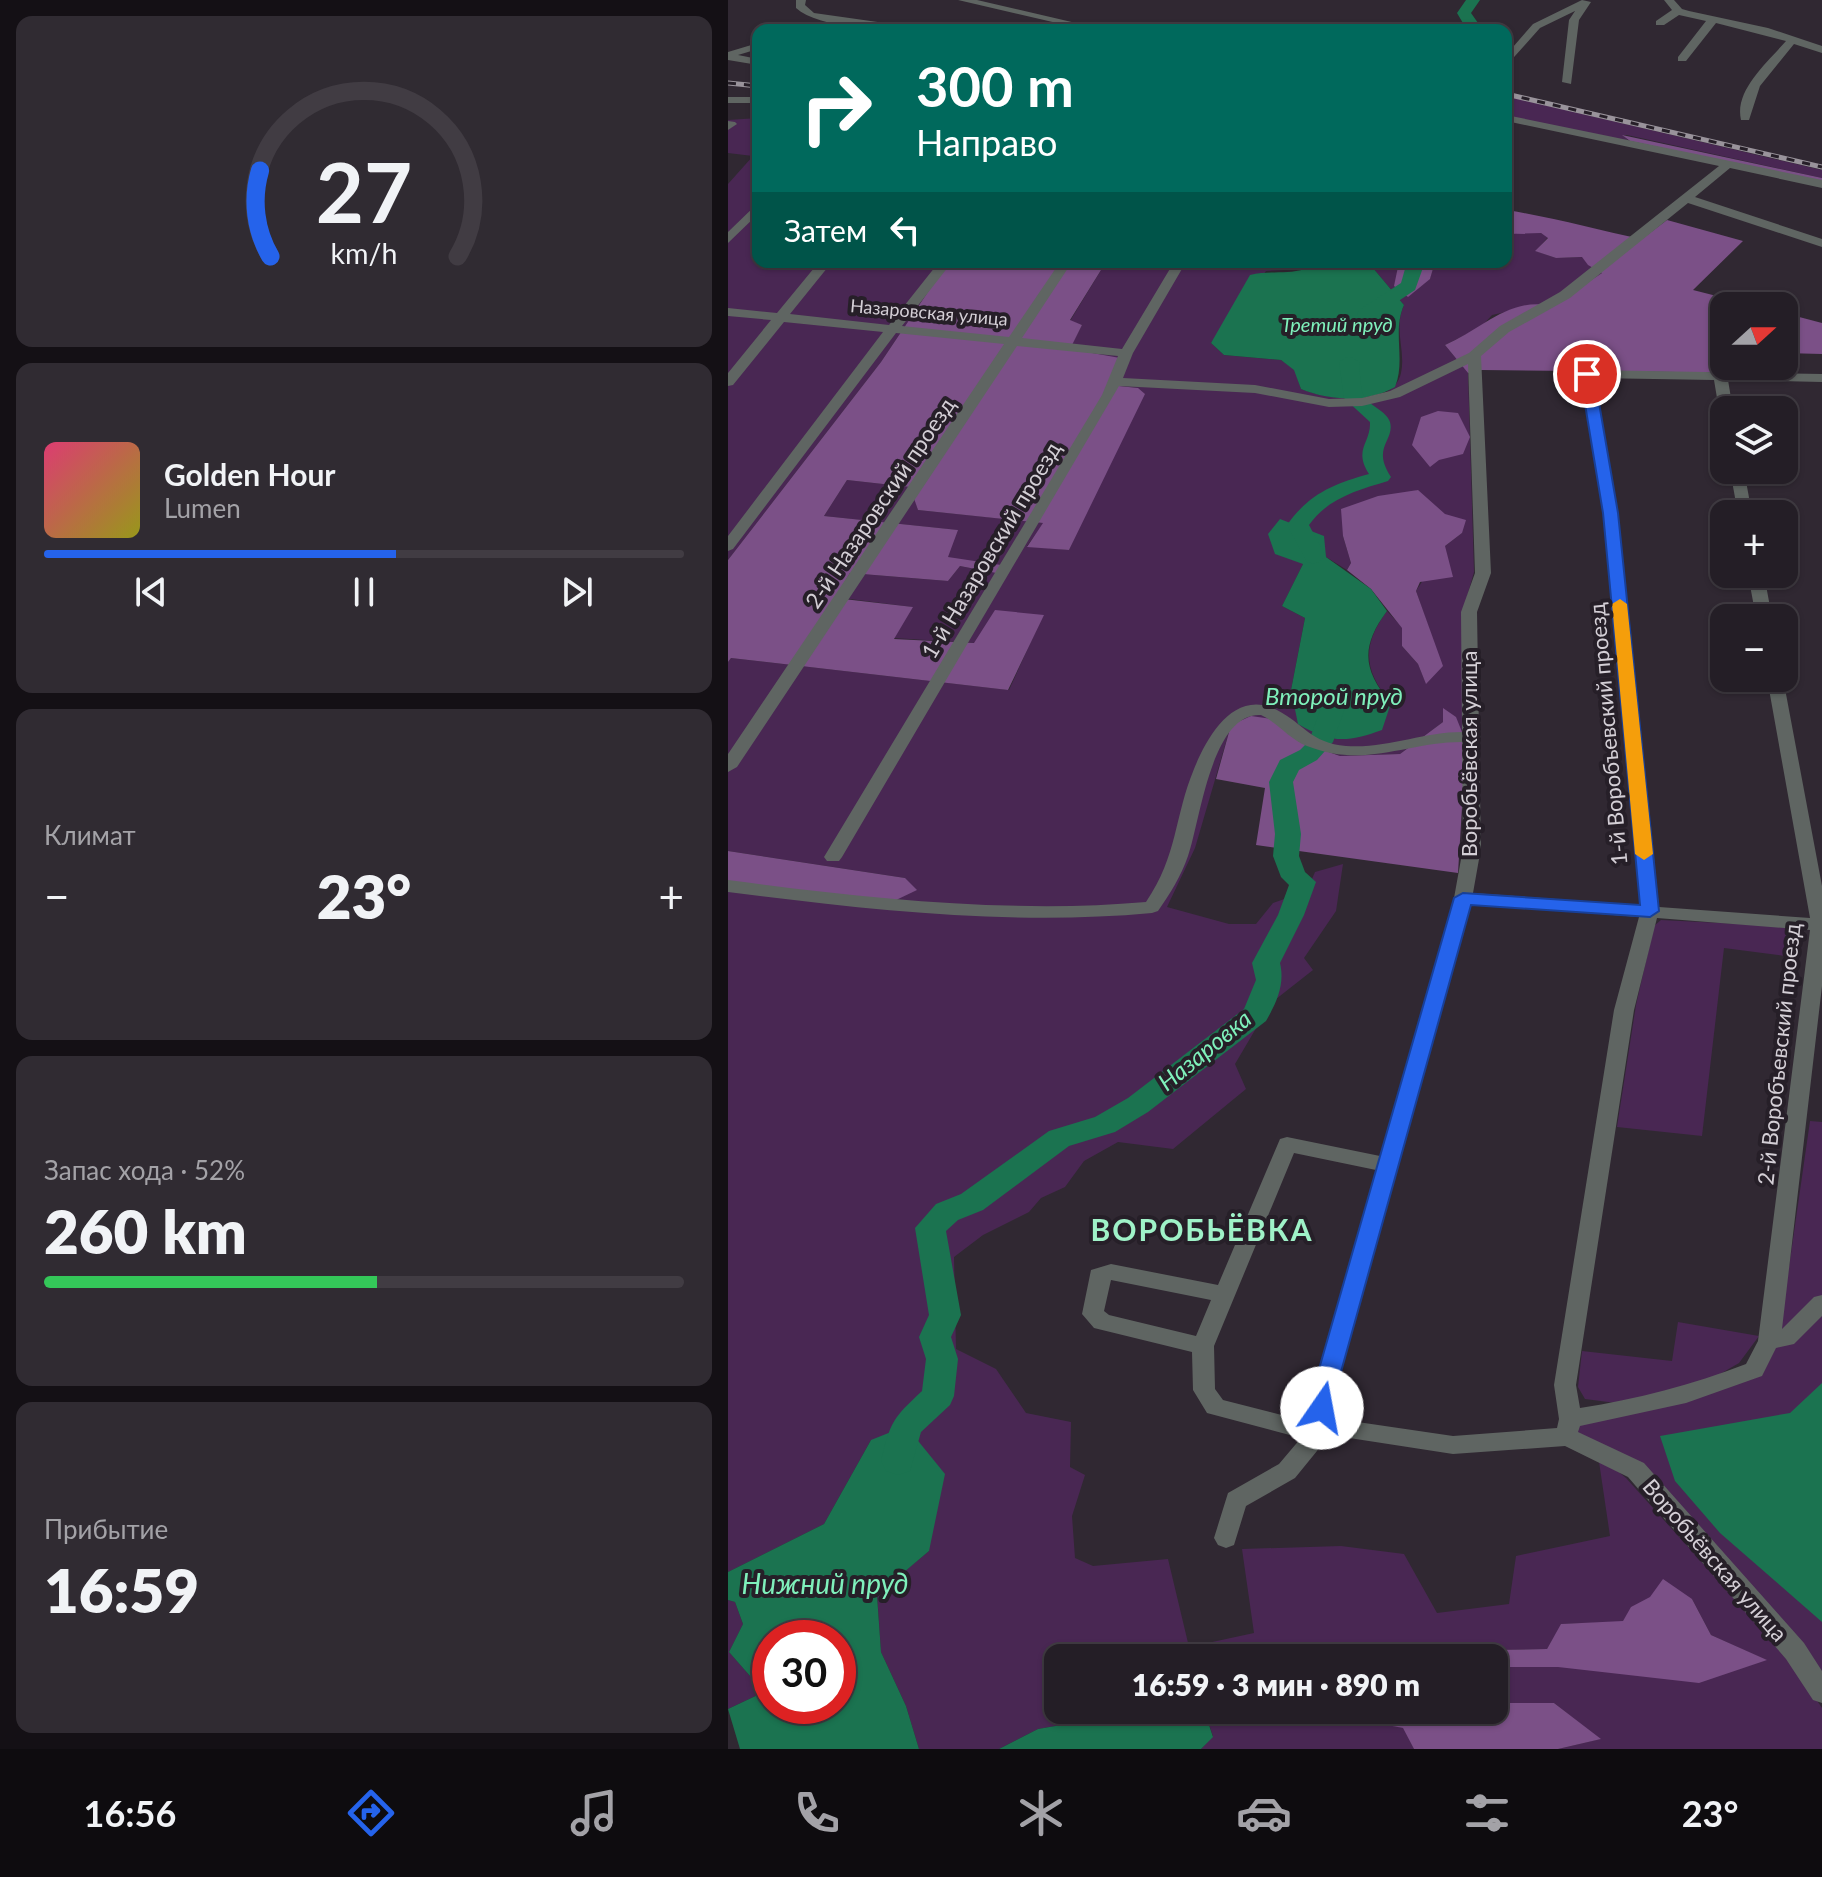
<!DOCTYPE html>
<html lang="ru">
<head>
<meta charset="utf-8">
<style>
	:root { --surface:#241e26; --page:#302b32; --text:#f1f3f6; --muted:#a3a2a7; --line:#413c43; --accent:#2563eb }
	body { margin:0; font-family:Lato,sans-serif; background:var(--page); color:var(--text); height:100vh; display:flex; flex-direction:column; font-size:30px; white-space:nowrap }
	* { box-sizing:border-box; margin:0 }
	p { font-size:26px; color:var(--muted) }
	.icon { flex:none; width:44px; height:44px; fill:none; stroke:currentColor; stroke-width:2; stroke-linecap:round; stroke-linejoin:round }
	.map { position:relative; flex:1; overflow:hidden }
	.sheet { display:flex; flex-direction:column; gap:16px; padding:16px; background:#141015; width:728px }
	.sheet>* { flex:none }
	.guide { position:absolute; left:24px; top:24px; width:760px; height:244px; border-radius:16px; box-shadow:0 2px 6px #0004,0 0 0 2px var(--line); background:#00695c; color:#fff; overflow:hidden }
	.needle { width:52px; rotate:69deg }
	.fabs { position:absolute; left:982px; top:292px; display:grid; gap:16px }
	.fabs a { display:grid; place-items:center; width:88px; height:88px; border-radius:16px; background:var(--surface); box-shadow:0 2px 6px #0004,0 0 0 2px var(--line); font-size:40px }
	.speed { position:absolute; left:24px; top:1620px; display:flex; gap:16px; font-size:40px; font-weight:700; text-align:center }
	.speed>* { display:grid; place-content:center; width:104px; height:104px; border-radius:50%; background:var(--surface); box-shadow:0 2px 6px #0004,0 0 0 2px var(--line); line-height:1 }
	.speed .limit { border:12px solid #d22; background:#fff; color:#111 }
	.pin { position:absolute; display:grid; place-items:center; width:68px; height:68px; color:#fff; margin:-34px; border:4px solid #fff; border-radius:50%; box-shadow:0 2px 8px #0007 }
	.me { position:absolute; width:88px; margin:-44px; rotate:12deg; stroke-linejoin:round; filter:drop-shadow(0 0 6px #0008) }
	.turn { display:flex; align-items:center; gap:28px; height:168px; padding:0 32px; font-size:36px }
	.turn .icon { width:104px; height:104px; stroke-width:2.5 }
	.turn b { display:block; font-size:56px; line-height:68px }
	.then { display:flex; align-items:center; height:76px; padding:0 32px; background:#0003; gap:16px; font-size:30px }
	.big { font-size:60px; font-weight:800; line-height:1.1 }
	.sheet .tile { flex:1; display:flex; flex-direction:column; justify-content:center; gap:12px; min-width:0; padding:0 28px; border-radius:16px; background:var(--page) }
	.sheet .dial { align-items:center; gap:0 }
	.dial svg { height:208px; overflow:visible; fill:none; stroke:var(--line); stroke-width:7; stroke-linecap:round; text-anchor:middle }
	.dial text { fill:var(--text); stroke:none }
	.song { display:flex; align-items:center; gap:24px }
	.cover { width:96px; height:96px; border-radius:12px; background:linear-gradient(135deg,hsl(340 70% 55%),hsl(60 70% 35%)) }
	.played { height:8px; border-radius:4px; background:linear-gradient(90deg,var(--accent) 55%,var(--line) 55%) }
	.keys { display:flex; justify-content:space-around; direction:ltr }
	.heat { display:flex; justify-content:space-between; align-items:center; font-size:44px; direction:ltr }
	.charge { height:12px; border-radius:6px; background:linear-gradient(90deg,#34c759 52%,var(--line) 0) }
	.trip { position:absolute; left:316px; top:1644px; width:464px; height:80px; border-radius:16px; background:var(--surface); box-shadow:0 2px 6px #0004,0 0 0 2px var(--line); font-weight:800; line-height:80px; text-align:center }
	.tabs { display:flex; height:128px; justify-content:space-around; align-items:center; background:#0e0c0f; color:var(--muted) }
	.tabs .icon { width:56px; height:56px }
	.tabs .current { color:var(--accent) }
	.tabs b { font-size:36px; color:var(--text) }
	main { display:flex; flex:1; min-height:0 }
	.map>svg:first-child { display:block }
	.green { fill:#492753; fill-rule:evenodd }
	.forest { fill:#7b5087 }
	.water { fill:#1b7350; fill-rule:evenodd }
	.lines { fill:none; stroke-linecap:round; stroke-linejoin:round }
	.river { fill:#1b7350; fill-rule:evenodd }
	.minor { fill:#5f6562; fill-rule:evenodd }
	.rail-casing { stroke:#99939b; stroke-width:5 }
	.rail { stroke:#261f28; stroke-width:3; stroke-dasharray:8; stroke-linecap:butt }
	.route { fill:#2563eb; stroke:#184099; stroke-width:2 }
	.slow { fill:#f59e0b }
	.labels { text-anchor:middle; stroke-width:8; stroke-linejoin:round; paint-order:stroke }
	.far-street-label { font-size:18px; fill:#d4cfd6; stroke:#261f28 }
	.far-water-label { font-size:20px; font-style:italic; fill:#7ff0bb; stroke:#261f28 }
	.street-label { font-size:22px; fill:#d4cfd6; stroke:#261f28 }
	.water-label { font-size:24px; font-style:italic; fill:#7ff0bb; stroke:#261f28 }
	.near-water-label { font-size:28px; font-style:italic; fill:#7ff0bb; stroke:#261f28 }
	.district-label { font-size:30px; font-weight:bold; letter-spacing:2px; fill:#9ff2c8; stroke:#261f28 }
</style>
</head>
<body>
<main>
<section class="sheet">
<div class="tile dial"><svg viewBox="0 0 100 80">
<path d="M14 69A42 42 0 1 1 86 69"/>
<path d="M14 69A42 42 0 0 1 10 36" stroke="#2563eb"/>
<text x="50" y="56" font-size="32" font-weight="700">27</text>
<text x="50" y="72" font-size="11">km/h</text>
</svg></div>
<div class="tile">
<div class="song"><i class="cover"></i><div><b>Golden Hour</b><p>Lumen</p></div></div>
<div class="played"></div>
<div class="keys"><svg class="icon" aria-label="previous" viewBox="0 0 24 24"><path d="M18 5L8 12l10 7zM5 5v14"/></svg><svg class="icon" aria-label="pause" viewBox="0 0 24 24"><path d="M8 5v14M16 5v14"/></svg><svg class="icon" aria-label="next" viewBox="0 0 24 24"><path d="M6 5l10 7-10 7zM19 5v14"/></svg></div>
</div>
<div class="tile"><p>Климат</p>
<div class="heat"><a>−</a><b class="big">23°</b><a>+</a></div>
</div>
<div class="tile"><p>Запас хода · 52%</p><b class="big">260 km</b><div class="charge"></div></div>
<div class="tile"><p>Прибытие</p><b class="big">16:59</b></div>
</section>
<div class="map">
<svg width="1094" height="1749" viewBox="0 0 1094 1749">
	<rect width="100%" height="100%" fill="#302832"/>
	<g class="green">
		<polygon points="778,96 1094,170 1094,178 899,135 895,135 901,141 778,116"/>
		<polygon points="30,118 30,262 220,262 153,362 0,560 0,184 25,156 0,153 0,120"/>
		<path d="M 787,232 L 813,233 L 820,237 L 808,251 L 828,258 L 855,257 L 874,273 L 840,298 L 764,315 L 753,327 L 717,345 L 740,373 L 746,572 L 735,611 L 738,742 L 715,709 L 715,722 L 672,754 L 612,756 L 570,741 L 503,725 L 467,848 L 439,907 L 501,924 L 528,924 L 545,903 L 579,891 L 587,872 L 615,864 L 608,911 L 576,958 L 585,970 L 543,1003 L 507,1064 L 518,1089 L 445,1149 L 390,1142 L 356,1161 L 337,1187 L 313,1198 L 301,1212 L 255,1235 L 226,1257 L 228,1349 L 268,1369 L 298,1413 L 343,1422 L 342,1467 L 357,1475 L 344,1516 L 347,1558 L 365,1566 L 440,1559 L 461,1647 L 526,1633 L 514,1549 L 613,1546 L 676,1554 L 709,1613 L 781,1604 L 788,1556 L 882,1536 L 870,1455 L 898,1478 L 1062,1660 L 1094,1708 L 1094,1749 L 830,1749 L 872,1739 L 826,1703 L 766,1703 L 766,1667 L 1038,1660 L 983,1635 L 964,1599 C 935,1598 910,1593 895,1622 L 834,1624 L 819,1649 L 763,1650 L 723,1644 L 673,1658 L 330,1658 L 330,1710 L 420,1710 L 310,1729 L 271,1749 L 191,1749 L 178,1706 L 153,1652 L 149,1594 L 201,1551 L 143,1440 L 96,1524 L 0,1572 L 0,886 L 177,878 L 0,851 L 0,662 L 3,658 L 281,690 L 315,615 L 247,643 L 165,638 L 184,607 L 106,597 L 122,573 L 220,581 L 232,566 L 268,573 L 219,557 L 229,530 L 96,516 L 119,480 L 183,487 L 190,510 L 316,523 L 299,546 L 341,550 L 410,388 L 391,386 L 341,349 L 354,325 L 342,321 L 378,262 L 578,262 L 577,269 L 538,271 L 483,343 L 496,355 L 553,360 L 567,370 L 573,389 C 598,399 665,410 673,373 C 678,350 665,329 676,305 L 640,262 L 671,262 L 669,279 L 702,279 L 707,262 L 735,268 L 744,262 L 778,262 L 778,234 ZM 689,490 L 734,533 L 717,546 L 688,591 L 714,666 L 698,683 L 690,664 L 674,646 L 675,628 L 659,611 C 634,645 635,670 663,703 L 563,690 L 577,618 L 554,606 L 575,564 L 598,557 L 619,570 L 623,563 L 615,536 Z"/>
		<polygon points="933,920 1072,927 1075,932 1072,958 996,948 974,1136 889,1127 908,1005 926,926"/>
		<polygon points="1082,1121 1094,1122 1094,1692 908,1470 839,1437 842,1419 1026,1371 1052,1330"/>
		<polygon points="950,1322 1031,1336 1011,1363 980,1381 888,1403 857,1399 850,1387 854,1351 944,1361"/>
		<polygon points="0,1600 7,1602 15,1624 1,1652 36,1692 0,1709"/>
		<polygon points="476,1710 615,1710 612,1716 676,1728 686,1749 473,1749 485,1736"/>
	</g>
	<g class="forest">
		<polygon points="894,135 1094,178 1094,182 902,141"/>
		<path d="M 778,210 C 824,217 869,230 914,239 L 939,220 L 1015,241 L 965,290 L 1028,306 L 996,306 L 996,366 L 1046,366 L 1048,373 L 754,370 L 740,373 L 717,345 C 753,330 782,296 824,306 L 874,273 L 860,265 L 854,257 L 828,258 L 807,251 L 820,238 L 813,233 L 778,234 Z"/>
		<polygon points="220,262 378,262 342,320 354,325 342,349 392,358 391,386 410,388 417,394 341,550 299,547 315,523 190,510 182,487 119,480 96,516 230,530 220,557 273,565 268,573 232,566 220,581 122,573 107,598 185,607 166,639 246,643 267,610 316,615 280,690 3,658 0,662 0,560 153,362"/>
		<polygon points="671,262 707,262 702,279 680,297 666,286"/>
		<polygon points="1056,313 1094,323 1094,354 1056,353"/>
		<polygon points="710,411 730,413 742,437 735,454 711,460 702,467 684,445 693,417"/>
		<polygon points="690,490 717,514 738,520 734,533 717,546 725,577 692,582 688,591 715,666 698,684 690,664 674,646 674,628 643,589 619,570 623,563 615,536 613,509 650,496"/>
		<polygon points="715,708 728,717 738,742 730,873 528,845 537,788 488,779 503,725 523,716 544,719 570,741 612,756 672,754 715,722"/>
		<polygon points="0,851 177,878 189,890 166,901 0,886"/>
		<polygon points="935,1579 964,1599 983,1635 1039,1660 971,1683 830,1667 766,1667 766,1658 673,1658 723,1644 763,1650 819,1649 833,1624 895,1621 903,1607 922,1597"/>
		<polygon points="766,1703 826,1703 873,1739 830,1749 686,1749 675,1728 611,1716 615,1710 766,1710"/>
	</g>
	<g class="water">
		<path d="M 578,262 L 640,262 L 676,305 C 664,332 678,360 667,387 C 639,403 603,401 573,389 L 566,370 L 553,360 L 496,355 L 483,343 L 522,275 C 541,270 558,275 577,269 Z"/>
		<path d="M 552,519 L 596,536 L 598,557 L 643,589 L 659,611 C 633,646 634,670 663,703 L 654,730 C 618,743 603,743 570,724 L 563,690 L 577,618 L 554,606 L 575,564 L 547,554 L 540,534 Z"/>
		<polygon points="1094,1383 1094,1622 992,1533 947,1481 932,1436 1062,1413"/>
		<path d="M 178,1426 L 217,1474 L 201,1551 L 149,1595 L 153,1652 L 178,1706 L 191,1749 L 12,1749 L 0,1709 L 36,1692 L 1,1652 L 15,1624 L 7,1602 L 0,1600 L 0,1572 L 96,1524 L 143,1440 ZM 110,1638 L 110,1706 L 42,1706 L 42,1638 Z"/>
		<polygon points="420,1710 476,1710 485,1737 473,1749 271,1749 310,1729"/>
	</g>
	<g class="lines">
		<g class="river">
			<polygon points="738,0 752,0 743,13 755,30 739,30 729,13"/>
			<polygon points="679,262 697,262 687,290 645,318 631,318 629,314 631,310 673,283"/>
			<path d="M 621,356 L 631,362 C 632,372 632,385 635,394 C 640,406 658,410 662,422 C 667,441 643,447 663,477 L 660,481 C 630,490 600,498 581,525 L 598,557 L 587,564 L 579,562 L 559,525 C 581,494 605,484 641,474 C 625,449 643,443 642,422 L 616,398 L 611,362 Z"/>
			<path d="M 606,698 L 614,700 L 618,705 L 605,742 L 589,760 L 571,770 L 565,782 L 573,834 L 571,856 L 577,872 L 588,882 L 576,915 L 552,963 C 557,984 549,1002 538,1021 L 420,1112 L 387,1132 L 341,1146 L 255,1210 L 230,1220 L 218,1231 L 233,1315 L 223,1337 L 230,1359 L 226,1396 L 222,1405 L 193,1432 L 182,1471 L 170,1475 L 158,1471 L 153,1461 C 162,1422 165,1418 194,1391 L 198,1359 L 191,1337 L 201,1315 L 187,1228 L 208,1204 L 233,1194 L 321,1131 L 367,1117 L 400,1098 L 516,1009 L 528,980 L 524,963 L 550,915 L 561,885 L 553,877 L 545,856 L 547,834 L 541,782 L 552,760 L 572,750 L 581,741 L 594,705 L 598,700 Z"/>
		</g>
		<g class="minor">
			<path d="M 68,0 L 78,0 L 77,5 L 86,13 L 185,27 L 190,30 C 159,30 91,29 68,8 Z"/>
			<polygon points="230,0 249,0 378,30 359,30"/>
			<polygon points="854,0 863,2 851,20 843,84 834,82 841,20 847,11 812,28 778,66 778,55 805,24"/>
			<path d="M 936,0 L 946,0 L 954,9 L 961,11 L 1040,28 L 1094,46 L 1094,53 L 1066,44 L 1032,86 L 1021,120 L 1013,120 C 1006,90 1040,62 1058,41 L 988,23 L 958,61 L 950,61 L 950,57 L 978,21 L 951,15 L 936,25 L 928,25 L 928,21 L 944,10 Z"/>
			<polygon points="30,43 30,49 10,55 30,59 30,65 0,60 0,52"/>
			<rect x="0" y="97" width="30" height="6"/>
			<path d="M 778,115 L 1094,180 L 1094,188 L 1002,168 L 967,197 L 1094,239 L 1094,247 L 960,203 L 842,298 L 781,332 L 753,356 L 763,573 L 749,612 L 751,733 L 753,737 L 751,740 L 753,848 L 745,893 L 912,905 L 876,513 L 852,374 L 859,370 L 1094,374 L 1094,382 L 1000,380 L 1005,410 L 996,410 L 996,414 L 991,410 L 986,380 L 866,378 L 890,513 L 931,907 L 1082,918 L 1039,678 L 1055,678 L 1094,886 L 1094,986 L 1054,1329 L 1086,1297 L 1094,1295 L 1094,1316 L 1066,1344 L 1048,1348 L 1034,1376 L 958,1403 L 852,1426 L 850,1432 L 916,1463 L 1076,1643 L 1094,1671 L 1094,1703 L 1085,1700 L 1058,1659 L 900,1477 L 837,1446 L 725,1454 L 602,1435 L 567,1478 L 518,1506 L 506,1545 L 498,1548 L 490,1545 L 486,1538 L 500,1493 L 551,1464 L 573,1438 L 479,1413 L 465,1390 L 464,1352 L 366,1328 L 354,1314 L 363,1270 L 383,1264 L 490,1285 L 552,1139 L 559,1137 L 652,1156 L 726,898 L 735,848 L 734,742 C 678,742 637,769 579,746 C 561,739 550,723 533,715 C 483,712 472,823 460,856 C 453,876 442,894 430,911 L 424,913 C 284,926 140,910 0,892 L 0,880 C 135,898 283,914 418,902 C 450,855 446,817 466,769 C 479,737 506,688 549,710 C 576,724 583,743 618,746 C 658,749 695,732 734,732 L 733,612 L 747,573 L 740,364 L 672,397 L 634,406 L 601,407 L 527,393 L 391,386 L 114,857 L 111,861 L 99,861 L 96,857 L 374,395 L 390,356 L 289,346 L 9,767 L 0,772 L 0,754 L 276,344 L 168,333 L 5,549 L 0,551 L 0,536 L 155,332 L 56,322 L 5,385 L 0,386 L 0,373 L 43,320 L 0,316 L 0,308 L 49,313 L 91,262 L 104,262 L 62,314 L 161,325 L 211,262 L 224,262 L 174,326 L 281,337 L 332,262 L 344,262 L 294,338 L 394,349 L 446,262 L 458,262 L 405,353 L 395,378 L 527,385 L 601,399 L 634,398 L 662,391 L 741,353 L 772,326 L 832,292 L 991,166 L 778,121 ZM 742,904 L 911,917 L 886,1010 L 826,1385 L 831,1419 L 829,1428 L 725,1436 L 616,1420 L 605,1406 L 605,1397 ZM 929,918 L 1082,930 L 1030,1341 L 1018,1364 C 964,1385 909,1399 852,1408 L 848,1385 L 906,1010 ZM 566,1153 L 648,1170 L 583,1397 L 583,1408 L 589,1419 L 585,1423 L 495,1400 L 487,1389 L 486,1346 ZM 383,1280 L 483,1300 L 468,1336 L 381,1315 L 376,1311 Z"/>
			<polygon points="0,121 7,122 9,124 0,130"/>
			<polygon points="30,203 30,214 0,243 0,232"/>
			<polygon points="1002,470 1016,470 1024,514 1010,514"/>
			<polygon points="1020,574 1036,574 1044,618 1028,618"/>
		</g>
		<defs>
			<g id="rail">
				<polyline points="0,83 30,86"/>
				<polyline points="778,94 1094,167"/>
			</g>
		</defs>
		<use href="#rail" class="rail-casing"/>
		<use href="#rail" class="rail"/>
	</g>
	<polygon class="route" points="859,370 866,374 890,513 931,911 922,917 743,905 606,1397 602,1415 594,1417 586,1415 583,1397 726,898 735,893 912,905 875,513 852,374"/>
	<polygon class="slow" points="892,599 899,604 925,854 916,860 907,854 884,604"/>
	<g class="labels">
		<g class="far-street-label">
			<text transform="translate(201 313) rotate(5)" y="6">Назаровская улица</text>
		</g>
		<g class="far-water-label">
			<text x="609" y="332">Третий пруд</text>
		</g>
		<g class="street-label">
			<text transform="translate(152 503) rotate(-56)" y="8">2-й Назаровский проезд</text>
			<text transform="translate(263 550) rotate(-59)" y="8">1-й Назаровский проезд</text>
			<text transform="translate(880 734) rotate(-95)" y="8">1-й Воробъевский проезд</text>
			<text transform="translate(741 754) rotate(-90)" y="8">Воробьёвская улица</text>
			<text transform="translate(1051 1054) rotate(-84)" y="8">2-й Воробъевский проезд</text>
			<text transform="translate(987 1560) rotate(49)" y="8">Воробьёвская улица</text>
		</g>
		<g class="water-label">
			<text x="606" y="705">Второй пруд</text>
			<text transform="translate(477 1051) rotate(-39)" y="8">Назаровка</text>
		</g>
		<g class="near-water-label">
			<text x="97" y="1594">Нижний пруд</text>
		</g>
		<g class="district-label">
			<text x="474" y="1241">ВОРОБЬЁВКА</text>
		</g>
	</g>
</svg>
<div class="fabs">
<a><svg class="needle" viewBox="-14 -14 28 28"><path d="M0-13l5 13h-10z" fill="#e53935"/><path d="M0 13l5-13h-10z" fill="#a3a2a7"/></svg></a>
<a><svg class="icon" aria-label="layers" viewBox="0 0 24 24"><path d="M12 4l9 5-9 5-9-5zM3 14l9 5 9-5"/></svg></a>
<a>+</a>
<a>−</a>
</div>
<div class="speed"><div class="limit">30</div></div>
<div class="pin" style="left:859px;top:374px;background:#d93025"><svg class="icon" aria-label="arrive" viewBox="0 0 24 24"><path d="M6 21V4h12l-3 4 3 4H6"/></svg></div>
<svg class="me" style="left:594px;top:1408px" viewBox="-20 -20 40 40"><circle r="19" fill="#fff"/><path d="M0-13L10 11 0 6-10 11z" fill="#2563eb"/></svg>
<div class="trip">16:59 · 3 мин · 890 m</div>
<div class="guide">
<div class="turn"><svg class="icon" aria-label="right" viewBox="0 0 24 24"><path d="M7 20v-9h11M14 6l5 5-5 5"/></svg><div><b>300 m</b>Направо</div></div>
<div class="then">Затем<svg class="icon" aria-label="left" viewBox="0 0 24 24"><path d="M17 20v-9H6M10 6l-5 5 5 5"/></svg></div>
</div>
</div>
</main>
<nav class="tabs">
<b>16:56</b>
<svg class="icon current" aria-label="directions" viewBox="0 0 24 24"><path d="M12 3l9 9-9 9-9-9zM9 14v-3h6M13 9l2 2-2 2"/></svg>
<svg class="icon" aria-label="music" viewBox="0 0 24 24"><path d="M9 18V5l10-2v13"/><circle cx="6" cy="18" r="3"/><circle cx="16" cy="16" r="3"/></svg>
<svg class="icon" aria-label="phone" viewBox="0 0 24 24"><path d="M5 4h4l2 5-3 2q2 4 5 5l2-3 5 2v4C11 20 4 13 5 4z"/></svg>
<svg class="icon" aria-label="climate" viewBox="0 0 24 24"><path d="M12 3v18M4 7l16 10M4 17L20 7"/></svg>
<svg class="icon" aria-label="car" viewBox="0 0 24 24"><path d="M5 17H2v-5l4-1 3-4h7l3 4 3 1v5h-3M9 17h6M6 11h13"/><circle cx="7" cy="17" r="2"/><circle cx="17" cy="17" r="2"/></svg>
<svg class="icon" aria-label="filters" viewBox="0 0 24 24"><path d="M4 7h16M4 17h16"/><circle cx="9" cy="7" r="2"/><circle cx="15" cy="17" r="2"/></svg>
<b>23°</b>
</nav>
</body>
</html>
